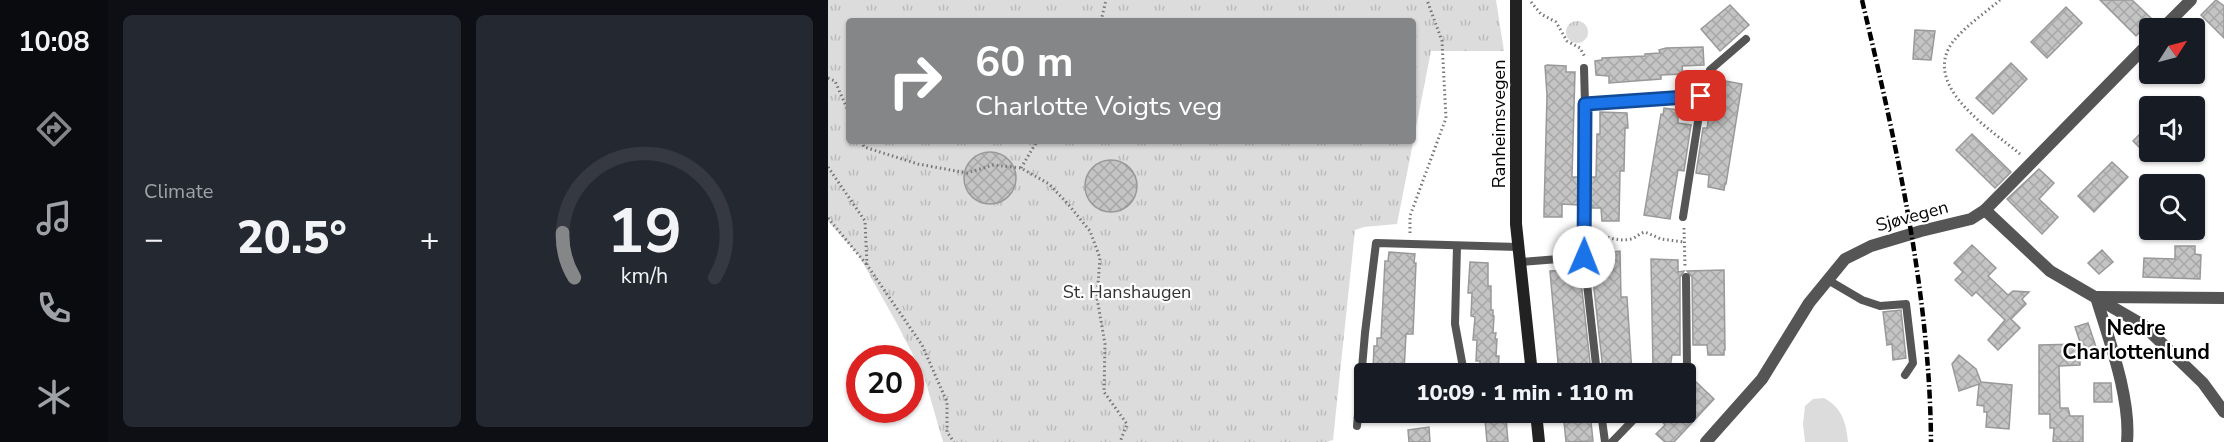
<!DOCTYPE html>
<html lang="en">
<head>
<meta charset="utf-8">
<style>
	:root { --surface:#171b24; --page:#242831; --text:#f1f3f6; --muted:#9ea1a6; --line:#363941; --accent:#858687 }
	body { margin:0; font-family:"Nunito Sans",sans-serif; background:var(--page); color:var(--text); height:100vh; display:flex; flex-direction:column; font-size:22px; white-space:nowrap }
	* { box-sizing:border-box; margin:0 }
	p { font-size:20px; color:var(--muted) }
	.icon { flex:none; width:33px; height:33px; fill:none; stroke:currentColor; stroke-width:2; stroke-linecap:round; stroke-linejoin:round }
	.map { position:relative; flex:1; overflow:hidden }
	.sheet { display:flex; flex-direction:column; gap:15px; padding:15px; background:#0d0f14; width:720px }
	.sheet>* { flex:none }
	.top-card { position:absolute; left:18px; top:18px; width:570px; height:126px; border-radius:6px; box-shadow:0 2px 4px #0004; background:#858687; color:#fff; overflow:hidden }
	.needle { width:39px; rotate:54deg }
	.tools { position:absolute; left:1311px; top:18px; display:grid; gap:12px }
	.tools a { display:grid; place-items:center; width:66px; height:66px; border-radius:6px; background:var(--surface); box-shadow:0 2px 4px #0004; font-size:30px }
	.speed { position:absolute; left:18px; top:345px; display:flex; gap:12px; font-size:30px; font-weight:700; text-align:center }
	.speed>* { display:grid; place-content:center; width:78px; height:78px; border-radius:50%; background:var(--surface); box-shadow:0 2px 4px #0004; line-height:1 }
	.speed .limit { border:9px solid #d22; background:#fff; color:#111 }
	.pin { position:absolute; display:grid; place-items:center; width:51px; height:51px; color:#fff; margin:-26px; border-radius:12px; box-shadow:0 3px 9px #0006 }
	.me { position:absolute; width:66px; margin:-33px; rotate:1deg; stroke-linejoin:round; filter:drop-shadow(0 0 4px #0008) }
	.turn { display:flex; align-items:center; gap:21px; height:126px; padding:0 30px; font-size:27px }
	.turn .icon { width:78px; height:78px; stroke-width:2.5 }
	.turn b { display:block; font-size:42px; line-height:51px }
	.big { font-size:45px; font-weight:800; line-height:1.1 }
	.sheet .card { flex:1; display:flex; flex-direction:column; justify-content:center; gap:9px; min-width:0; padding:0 21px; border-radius:9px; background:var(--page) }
	.sheet .dial { align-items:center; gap:0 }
	.dial svg { height:156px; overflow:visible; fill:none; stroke:var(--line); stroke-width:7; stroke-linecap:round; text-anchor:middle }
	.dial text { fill:var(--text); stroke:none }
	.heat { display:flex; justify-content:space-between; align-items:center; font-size:33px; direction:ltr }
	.sheet .tiles { flex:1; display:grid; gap:15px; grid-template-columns:repeat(2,1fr) }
	.trip { position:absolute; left:526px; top:363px; width:342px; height:60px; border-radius:6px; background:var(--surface); box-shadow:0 2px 4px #0004; font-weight:800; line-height:60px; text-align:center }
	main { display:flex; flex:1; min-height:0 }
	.menu { display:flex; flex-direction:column; width:108px; justify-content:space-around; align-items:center; background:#090b0e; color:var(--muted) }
	.menu .icon { width:42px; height:42px }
	.menu .current { color:var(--accent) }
	.menu b { font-size:27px; color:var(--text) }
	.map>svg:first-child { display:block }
	.grass { fill:url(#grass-tufts); fill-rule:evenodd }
	.pitch { fill:#dcdcdc }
	.building { fill:url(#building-cross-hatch); stroke:#999; stroke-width:1.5 }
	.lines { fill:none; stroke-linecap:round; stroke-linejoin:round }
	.path { stroke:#777; stroke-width:3; stroke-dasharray:1.5 3; stroke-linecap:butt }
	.lane { stroke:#555; stroke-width:8 }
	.street { stroke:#555; stroke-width:12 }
	.secondary { stroke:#222; stroke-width:12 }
	.rail { stroke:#000; stroke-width:4.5; stroke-dasharray:9 3 1.5 3; stroke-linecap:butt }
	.route-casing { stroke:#114b97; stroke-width:15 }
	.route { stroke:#1a73e8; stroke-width:10 }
	.labels { text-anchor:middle; stroke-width:4.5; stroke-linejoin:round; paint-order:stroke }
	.street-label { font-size:18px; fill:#000; stroke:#fff }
	.park-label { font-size:18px; fill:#333; stroke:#fff }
	.quarter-label { font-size:21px; font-weight:bold; fill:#000; stroke:#fff }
</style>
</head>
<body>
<main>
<nav class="menu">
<b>10:08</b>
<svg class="icon current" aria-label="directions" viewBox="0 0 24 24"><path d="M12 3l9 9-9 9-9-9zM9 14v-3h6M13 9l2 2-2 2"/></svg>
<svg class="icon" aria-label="music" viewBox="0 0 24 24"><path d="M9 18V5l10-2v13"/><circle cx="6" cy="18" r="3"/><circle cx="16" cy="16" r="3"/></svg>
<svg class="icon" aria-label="phone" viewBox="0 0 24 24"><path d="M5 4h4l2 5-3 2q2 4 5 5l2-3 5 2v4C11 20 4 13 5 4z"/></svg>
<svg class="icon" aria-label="climate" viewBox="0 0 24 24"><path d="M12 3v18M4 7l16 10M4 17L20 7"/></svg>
</nav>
<section class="sheet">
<div class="tiles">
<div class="card"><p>Climate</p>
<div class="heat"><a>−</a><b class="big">20.5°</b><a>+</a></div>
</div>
<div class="card dial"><svg viewBox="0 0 100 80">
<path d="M14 69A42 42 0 1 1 86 69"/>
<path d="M14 69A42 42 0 0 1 8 46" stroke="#858687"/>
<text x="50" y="56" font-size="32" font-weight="700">19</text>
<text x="50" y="72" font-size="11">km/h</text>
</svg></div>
</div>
</section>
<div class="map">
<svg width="1396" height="442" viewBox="0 0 1396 442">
	<defs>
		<pattern id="grass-tufts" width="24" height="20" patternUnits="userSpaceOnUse" patternTransform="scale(1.5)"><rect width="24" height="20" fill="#dcdcdc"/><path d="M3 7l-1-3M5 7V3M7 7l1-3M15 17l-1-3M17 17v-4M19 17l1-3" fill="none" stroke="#bbb"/></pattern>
		<pattern id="building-cross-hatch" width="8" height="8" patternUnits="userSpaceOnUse" patternTransform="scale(1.5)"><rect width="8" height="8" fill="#c4c4c4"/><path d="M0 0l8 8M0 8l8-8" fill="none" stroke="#a7a7a7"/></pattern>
	</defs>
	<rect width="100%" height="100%" fill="#fff"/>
	<g class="grass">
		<path d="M 0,0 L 668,0 L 676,51 L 603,51 L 569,224 L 536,227 L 527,230 L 505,440 L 498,442 L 115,442 L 96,376 L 68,322 L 31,256 L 0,221 ZM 21,21 L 585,21 L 585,141 L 21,141 Z"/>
		<circle cx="749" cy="32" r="11"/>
	</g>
	<path class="pitch" d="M 996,398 C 1014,408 1018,422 1020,442 L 977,442 L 975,424 L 977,406 L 985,399 Z"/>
	<g class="building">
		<polygon points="1272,0 1304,0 1324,19 1308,36"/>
		<polygon points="1388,0 1396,6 1396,38 1373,15"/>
		<polygon points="902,5 921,25 892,51 873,29"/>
		<polygon points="1238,7 1254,23 1219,58 1203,42"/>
		<polygon points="1087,30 1107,31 1103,60 1085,59"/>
		<polygon points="875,47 876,65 854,66 855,74 833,75 833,79 781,83 781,76 768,75 767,61 774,60 774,58 817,56 817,54 832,53 831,50 838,48"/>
		<polygon points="1183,63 1199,79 1165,114 1148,98"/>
		<polygon points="719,65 738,66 738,72 747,72 744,177 751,177 750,205 734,204 734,217 716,217 716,211 719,95 717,66"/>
		<polygon points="887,79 914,84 898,184 897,184 896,190 880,187 881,175 868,173 875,128 879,128"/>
		<polygon points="836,108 850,110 850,123 863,125 856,171 850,170 842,219 816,215 833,114 835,115"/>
		<polygon points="772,112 799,113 800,128 797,128 796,171 792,171 791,221 774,221 773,208 764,208 764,205 762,205 763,177 768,177 769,134 772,134"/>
		<polygon points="1322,124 1322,158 1305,141"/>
		<polygon points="1144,134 1183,172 1167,188 1128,150"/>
		<circle cx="162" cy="178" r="26"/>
		<circle cx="283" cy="186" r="26"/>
		<polygon points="1284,162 1300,177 1266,212 1250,196"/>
		<polygon points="1211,169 1226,183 1211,199 1230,217 1214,234 1179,199"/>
		<polygon points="1144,245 1168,268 1160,276 1180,295 1185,291 1201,292 1194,299 1198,304 1183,319 1192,328 1170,350 1160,340 1177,320 1148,292 1144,296 1127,280 1135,272 1126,263"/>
		<polygon points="1347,246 1367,246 1367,254 1373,255 1372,279 1315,277 1316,258 1347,259"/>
		<polygon points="1274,250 1285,262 1271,274 1260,263"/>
		<polygon points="792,251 793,297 799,297 804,374 787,374 787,369 775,370 765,280 770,280 769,254"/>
		<polygon points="561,252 587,254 586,263 588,263 585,334 578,334 576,372 574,374 548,374 548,371 545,371 546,346 549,346 549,338 553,338 557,261 560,261"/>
		<polygon points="823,259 850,260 850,272 856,271 852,277 852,355 844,355 842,368 825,369"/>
		<polygon points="642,262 660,263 660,286 663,286 663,310 665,310 665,316 666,316 665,333 668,333 667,339 669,339 668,356 671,356 670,374 652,373 652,361 648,361 649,340 645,340 647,317 643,316 644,293 640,293"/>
		<polygon points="739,270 740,282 753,281 763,371 758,371 758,374 731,374 722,271"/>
		<polygon points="896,270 897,350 896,350 896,355 880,355 879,345 865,345 864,277 859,271"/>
		<polygon points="1073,310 1078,358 1065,360 1064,344 1059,345 1055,312"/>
		<polygon points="1260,323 1268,347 1255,351 1247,327"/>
		<polygon points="1252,344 1252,365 1231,366 1232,408 1240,408 1242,416 1255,416 1255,442 1225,442 1226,428 1222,428 1222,414 1211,414 1211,345"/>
		<polygon points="1131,355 1148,369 1153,382 1184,385 1181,429 1158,427 1159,412 1156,412 1156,406 1149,405 1151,384 1131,391 1124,364"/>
		<polygon points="866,380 886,399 846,442 837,442 828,434 837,425 833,420 846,412 858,412 858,402 862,398 858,394 858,389"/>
		<polygon points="1266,383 1283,383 1284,402 1266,402"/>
		<polygon points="735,412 762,412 765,441 738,442"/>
		<polygon points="678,418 680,442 659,442 657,419"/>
		<polygon points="601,427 602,442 581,442 580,430"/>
	</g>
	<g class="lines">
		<g class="path">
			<path d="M 1172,0 C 1157,13 1136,27 1124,43 C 1093,87 1165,131 1192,154"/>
			<polyline points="703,2 713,14 728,22 739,41 752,48 757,57"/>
			<polyline points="273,21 278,0"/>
			<polyline points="0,78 7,81 21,113"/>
			<polyline points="33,141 36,147 90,164 139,173 165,165 193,168 221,184 240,204 262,231 272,258 269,298 277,344 276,392 299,424 292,442"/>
			<polyline points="0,167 37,221 39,265 94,345 119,402 119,432 126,442"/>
			<polyline points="193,168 209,141"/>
			<polyline points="0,218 39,265"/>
			<polyline points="856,228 857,267"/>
			<polyline points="582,233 582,216 618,118 614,41 599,0"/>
			<path d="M 767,233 C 779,237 791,242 803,239 C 808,238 812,233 817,232 L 833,239 L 856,242"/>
		</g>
		<g class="lane">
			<polyline points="756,68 757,104"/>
			<polyline points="874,96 882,70 918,39"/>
			<polyline points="629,246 627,324 636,373"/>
			<polyline points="692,262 756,257"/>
			<polyline points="1000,280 1034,300 1052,306 1078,304 1085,363 1077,375"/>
			<polyline points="769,374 756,257 757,104 874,96 855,217"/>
			<polyline points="851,374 859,366 858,277"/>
			<polyline points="773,412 777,442"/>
			<polyline points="529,426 537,333 548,243 690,247"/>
			<polyline points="784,442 813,412"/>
		</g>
		<g class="street">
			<polyline points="1335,28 1363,0"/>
			<polyline points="1157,210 1222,271 1315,325 1375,383 1396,412"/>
			<path d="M 1268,297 C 1281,340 1303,398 1299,442"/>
			<polyline points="1269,297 1396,298"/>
			<polyline points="878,442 934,379 981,303 1017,259 1043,246 1093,231 1143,219 1157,210 1322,42"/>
		</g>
		<g class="secondary">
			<polyline points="688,0 688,224 704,374"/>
			<polyline points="708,412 711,442"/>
		</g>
		<path class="rail" d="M 1034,0 C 1068,143 1102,294 1103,442"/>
	</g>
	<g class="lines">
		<defs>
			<polyline id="route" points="756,257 757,104 873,96"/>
		</defs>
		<use href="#route" class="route-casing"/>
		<use href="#route" class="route"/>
	</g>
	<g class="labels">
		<g class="street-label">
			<text transform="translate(671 124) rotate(-90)" y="6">Ranheimsvegen</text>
			<text transform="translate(1084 216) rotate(-15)" y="6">Sjøvegen</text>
		</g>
		<g class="park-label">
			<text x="299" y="298">St. Hanshaugen</text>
		</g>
		<g class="quarter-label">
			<text x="1308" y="335">Nedre<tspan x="1308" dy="24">Charlottenlund</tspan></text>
		</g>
	</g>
</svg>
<div class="tools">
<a><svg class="needle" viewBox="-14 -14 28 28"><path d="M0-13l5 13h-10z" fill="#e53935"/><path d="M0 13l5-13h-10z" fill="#9ea1a6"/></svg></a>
<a><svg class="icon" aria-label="sound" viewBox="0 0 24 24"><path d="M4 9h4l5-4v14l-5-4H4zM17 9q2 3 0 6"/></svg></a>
<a><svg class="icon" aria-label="search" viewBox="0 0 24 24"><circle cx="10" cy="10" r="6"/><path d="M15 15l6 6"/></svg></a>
</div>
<div class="speed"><div class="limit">20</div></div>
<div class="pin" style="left:873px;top:96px;background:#d93025"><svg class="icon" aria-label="arrive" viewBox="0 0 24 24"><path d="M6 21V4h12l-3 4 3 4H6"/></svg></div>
<svg class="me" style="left:756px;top:257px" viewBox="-20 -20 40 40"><circle r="19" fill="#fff"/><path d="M0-13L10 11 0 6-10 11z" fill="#1a73e8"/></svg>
<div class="trip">10:09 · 1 min · 110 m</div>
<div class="top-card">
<div class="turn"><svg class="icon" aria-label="right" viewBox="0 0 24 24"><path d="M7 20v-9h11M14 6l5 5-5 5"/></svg><div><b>60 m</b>Charlotte Voigts veg</div></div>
</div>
</div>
</main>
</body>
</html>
